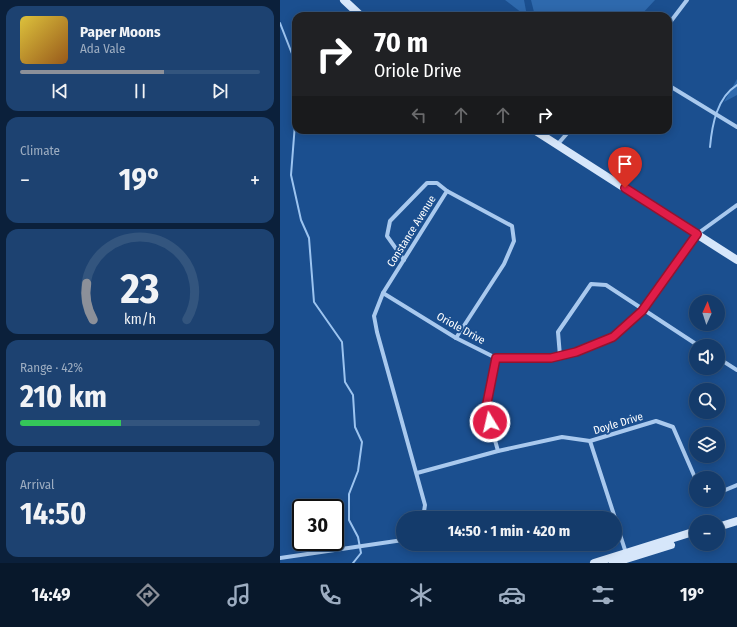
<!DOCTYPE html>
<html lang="en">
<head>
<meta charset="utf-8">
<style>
	:root { --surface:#143b6b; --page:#1d4271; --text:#f1f3f6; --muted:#9dadc1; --line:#33557e; --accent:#8c9099 }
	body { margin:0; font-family:"Fira Sans Condensed",sans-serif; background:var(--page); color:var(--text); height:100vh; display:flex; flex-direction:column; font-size:15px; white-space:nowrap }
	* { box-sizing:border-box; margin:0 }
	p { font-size:13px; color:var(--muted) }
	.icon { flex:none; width:22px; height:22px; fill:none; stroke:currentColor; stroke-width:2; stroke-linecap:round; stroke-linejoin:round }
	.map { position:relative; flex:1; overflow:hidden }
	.sheet { display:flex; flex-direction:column; gap:6px; padding:6px; background:#0b203b; width:280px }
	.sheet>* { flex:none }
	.guide { position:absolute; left:12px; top:12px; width:380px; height:122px; border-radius:12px; box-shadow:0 2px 10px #0003,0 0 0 1px var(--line); background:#202124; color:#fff; overflow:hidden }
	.needle { width:26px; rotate:3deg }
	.buttons { position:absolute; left:409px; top:295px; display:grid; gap:8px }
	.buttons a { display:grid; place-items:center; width:36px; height:36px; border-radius:50%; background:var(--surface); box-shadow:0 2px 10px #0003,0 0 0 1px var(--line); font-size:20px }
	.speed { position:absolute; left:12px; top:499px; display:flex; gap:8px; font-size:20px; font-weight:700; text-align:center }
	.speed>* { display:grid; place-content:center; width:52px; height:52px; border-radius:50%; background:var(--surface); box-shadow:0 2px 10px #0003,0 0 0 1px var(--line); line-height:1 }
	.speed .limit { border:2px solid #111; border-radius:6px; background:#fff; color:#111 }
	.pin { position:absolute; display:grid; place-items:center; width:34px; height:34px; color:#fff; margin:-41px -17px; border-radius:50% 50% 50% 0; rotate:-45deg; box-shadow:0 0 4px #0007 }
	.pin .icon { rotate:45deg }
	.me { position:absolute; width:44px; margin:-22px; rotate:351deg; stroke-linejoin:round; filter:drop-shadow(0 0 3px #0008) }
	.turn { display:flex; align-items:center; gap:14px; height:84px; padding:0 16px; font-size:18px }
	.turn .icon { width:52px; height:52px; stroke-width:2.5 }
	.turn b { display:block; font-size:28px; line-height:34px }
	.lanes { display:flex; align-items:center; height:38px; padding:0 16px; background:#0003; justify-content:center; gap:20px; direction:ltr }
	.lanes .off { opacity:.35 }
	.big { font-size:30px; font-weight:700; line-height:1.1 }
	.sheet .widget { flex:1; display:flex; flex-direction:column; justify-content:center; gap:6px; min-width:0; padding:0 14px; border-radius:12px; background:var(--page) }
	.sheet .dial { align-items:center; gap:0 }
	.dial svg { height:104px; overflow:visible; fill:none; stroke:var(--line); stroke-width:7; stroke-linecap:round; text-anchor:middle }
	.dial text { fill:var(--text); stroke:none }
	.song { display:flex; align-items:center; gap:12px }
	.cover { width:48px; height:48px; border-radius:6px; background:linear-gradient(135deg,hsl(50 70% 55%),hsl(30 70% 35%)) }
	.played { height:4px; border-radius:2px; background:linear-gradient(90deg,var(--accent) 60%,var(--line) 60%) }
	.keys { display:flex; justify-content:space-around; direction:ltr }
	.heat { display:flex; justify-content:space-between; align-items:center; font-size:22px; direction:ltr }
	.charge { height:6px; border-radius:3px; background:linear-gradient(90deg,#34c759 42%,var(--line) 0) }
	.trip { position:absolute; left:116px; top:511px; width:226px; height:40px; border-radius:20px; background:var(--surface); box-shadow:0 2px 10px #0003,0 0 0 1px var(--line); font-weight:700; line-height:40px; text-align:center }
	.tabs { display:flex; height:64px; justify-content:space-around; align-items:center; background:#08182b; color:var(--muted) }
	.tabs .icon { width:28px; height:28px }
	.tabs .current { color:var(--accent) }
	.tabs b { font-size:18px; color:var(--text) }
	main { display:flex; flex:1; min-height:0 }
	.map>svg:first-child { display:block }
	.green { fill:#2e69ad }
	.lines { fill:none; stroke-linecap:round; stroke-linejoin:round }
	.stream { stroke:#9cc4f0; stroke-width:2 }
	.minor { stroke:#a9c9ee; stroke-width:4 }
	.secondary { stroke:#d6e6fa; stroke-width:8 }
	.route-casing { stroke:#92132f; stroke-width:10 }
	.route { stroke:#e11d48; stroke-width:7 }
	.labels { text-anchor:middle; stroke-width:4; stroke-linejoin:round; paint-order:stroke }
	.street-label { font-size:11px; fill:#fff; stroke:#1b4f8f }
</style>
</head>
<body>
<main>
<section class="sheet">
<div class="widget">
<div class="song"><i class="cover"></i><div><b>Paper Moons</b><p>Ada Vale</p></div></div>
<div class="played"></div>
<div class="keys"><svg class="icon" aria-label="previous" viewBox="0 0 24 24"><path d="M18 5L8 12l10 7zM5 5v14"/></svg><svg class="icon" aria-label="pause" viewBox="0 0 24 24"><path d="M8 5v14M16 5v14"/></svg><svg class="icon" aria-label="next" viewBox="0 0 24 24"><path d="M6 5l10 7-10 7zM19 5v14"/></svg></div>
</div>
<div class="widget"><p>Climate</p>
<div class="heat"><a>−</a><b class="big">19°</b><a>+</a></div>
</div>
<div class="widget dial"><svg viewBox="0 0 100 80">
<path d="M14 69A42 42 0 1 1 86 69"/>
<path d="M14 69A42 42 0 0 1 9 41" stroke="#8c9099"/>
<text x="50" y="56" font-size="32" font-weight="700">23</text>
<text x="50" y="72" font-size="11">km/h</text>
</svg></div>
<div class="widget"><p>Range · 42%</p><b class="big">210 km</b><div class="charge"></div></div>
<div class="widget"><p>Arrival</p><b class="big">14:50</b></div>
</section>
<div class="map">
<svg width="457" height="563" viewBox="0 0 457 563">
	<rect width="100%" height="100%" fill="#1b4f8f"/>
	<g class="green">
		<polygon points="225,0 244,0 247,16 246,16"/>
		<polygon points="251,0 375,0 360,16 255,16"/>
		<polygon points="457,79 457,95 444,102"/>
	</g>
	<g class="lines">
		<g class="stream">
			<polyline points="0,23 16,64"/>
			<polyline points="16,111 11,175 21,220 29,238 34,302 62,342 65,382 73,395 75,427 82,442 78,471 69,494 69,520 78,537 81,553 73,563"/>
			<path d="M 430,147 C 432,125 437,97 457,85"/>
		</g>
		<g class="minor">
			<polyline points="388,25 407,0"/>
			<polyline points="388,85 457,127"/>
			<polyline points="277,145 290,130"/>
			<polyline points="124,260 107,236 110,221 147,183 157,183 167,191"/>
			<polyline points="103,293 176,338 216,358 271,358 295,351 333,337 362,311 417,234 457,205"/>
			<polyline points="280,356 278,332 311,284 326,285 419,346"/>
			<polyline points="216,358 206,408 218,451"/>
			<polyline points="438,358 457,370"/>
			<polyline points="310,441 335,518"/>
			<polyline points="137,473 218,451 282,437 310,441 376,421 393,427 416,480"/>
			<polyline points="438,493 457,485"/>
			<polyline points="143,518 145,505 97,332 94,316 103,293 167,191 232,226 234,241 224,264 176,338"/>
			<polyline points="335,519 346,553"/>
			<polyline points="0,558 123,540"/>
		</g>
		<g class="secondary">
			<polyline points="64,0 81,16"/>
			<polyline points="254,130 457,260"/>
			<polyline points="438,527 457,521"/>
			<polyline points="314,563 416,531"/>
			<polyline points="333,563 391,545"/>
		</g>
	</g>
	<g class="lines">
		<defs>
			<polyline id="route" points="210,422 206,408 216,358 271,358 296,352 333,337 362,311 417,234 345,188"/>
		</defs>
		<use href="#route" class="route-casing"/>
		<use href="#route" class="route"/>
	</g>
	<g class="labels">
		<g class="street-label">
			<text transform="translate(131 231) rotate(-58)" y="4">Constance Avenue</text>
			<text transform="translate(181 328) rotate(29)" y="4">Oriole Drive</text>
			<text transform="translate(338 423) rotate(-17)" y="4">Doyle Drive</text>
		</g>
	</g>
</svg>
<div class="buttons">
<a><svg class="needle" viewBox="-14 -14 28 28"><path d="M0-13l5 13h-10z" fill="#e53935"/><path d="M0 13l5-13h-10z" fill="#9dadc1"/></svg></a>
<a><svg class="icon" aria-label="sound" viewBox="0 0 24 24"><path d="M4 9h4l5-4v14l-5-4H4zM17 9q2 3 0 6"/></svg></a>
<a><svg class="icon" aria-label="search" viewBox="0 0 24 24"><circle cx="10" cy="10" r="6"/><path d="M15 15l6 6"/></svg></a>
<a><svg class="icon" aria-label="layers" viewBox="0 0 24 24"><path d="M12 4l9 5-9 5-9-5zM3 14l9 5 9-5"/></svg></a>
<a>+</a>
<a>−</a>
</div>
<div class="speed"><div class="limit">30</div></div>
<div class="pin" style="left:345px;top:188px;background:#d93025"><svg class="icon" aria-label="arrive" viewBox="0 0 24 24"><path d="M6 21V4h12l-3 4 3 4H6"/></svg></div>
<svg class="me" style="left:210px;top:422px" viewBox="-20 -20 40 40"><circle r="17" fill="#e11d48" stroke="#fff" stroke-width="3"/><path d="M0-11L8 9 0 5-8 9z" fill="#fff"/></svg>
<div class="trip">14:50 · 1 min · 420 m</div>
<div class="guide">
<div class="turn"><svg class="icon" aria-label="right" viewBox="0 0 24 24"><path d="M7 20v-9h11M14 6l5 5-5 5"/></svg><div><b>70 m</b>Oriole Drive</div></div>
<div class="lanes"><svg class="icon off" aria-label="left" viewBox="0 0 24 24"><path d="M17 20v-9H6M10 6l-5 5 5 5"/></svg><svg class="icon off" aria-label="ahead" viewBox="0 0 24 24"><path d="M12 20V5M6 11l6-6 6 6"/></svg><svg class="icon off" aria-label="ahead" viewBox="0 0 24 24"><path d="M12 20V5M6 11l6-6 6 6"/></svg><svg class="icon" aria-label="right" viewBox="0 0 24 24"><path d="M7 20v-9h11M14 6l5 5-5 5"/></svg></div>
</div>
</div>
</main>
<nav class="tabs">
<b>14:49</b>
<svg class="icon current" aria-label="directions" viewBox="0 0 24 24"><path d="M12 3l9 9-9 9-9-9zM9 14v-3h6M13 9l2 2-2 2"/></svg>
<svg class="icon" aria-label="music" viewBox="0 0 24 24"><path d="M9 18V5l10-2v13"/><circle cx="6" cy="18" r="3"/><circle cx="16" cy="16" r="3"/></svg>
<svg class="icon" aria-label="phone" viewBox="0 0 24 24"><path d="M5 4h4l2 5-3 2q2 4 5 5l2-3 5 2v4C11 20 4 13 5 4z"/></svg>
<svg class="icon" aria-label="climate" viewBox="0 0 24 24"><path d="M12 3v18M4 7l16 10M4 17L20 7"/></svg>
<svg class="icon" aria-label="car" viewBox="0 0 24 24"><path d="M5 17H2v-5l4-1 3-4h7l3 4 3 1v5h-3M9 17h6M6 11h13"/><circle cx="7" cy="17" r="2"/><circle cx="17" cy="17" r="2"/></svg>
<svg class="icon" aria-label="filters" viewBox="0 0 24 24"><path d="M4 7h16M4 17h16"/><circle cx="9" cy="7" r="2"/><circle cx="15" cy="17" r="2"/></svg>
<b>19°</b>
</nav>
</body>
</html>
